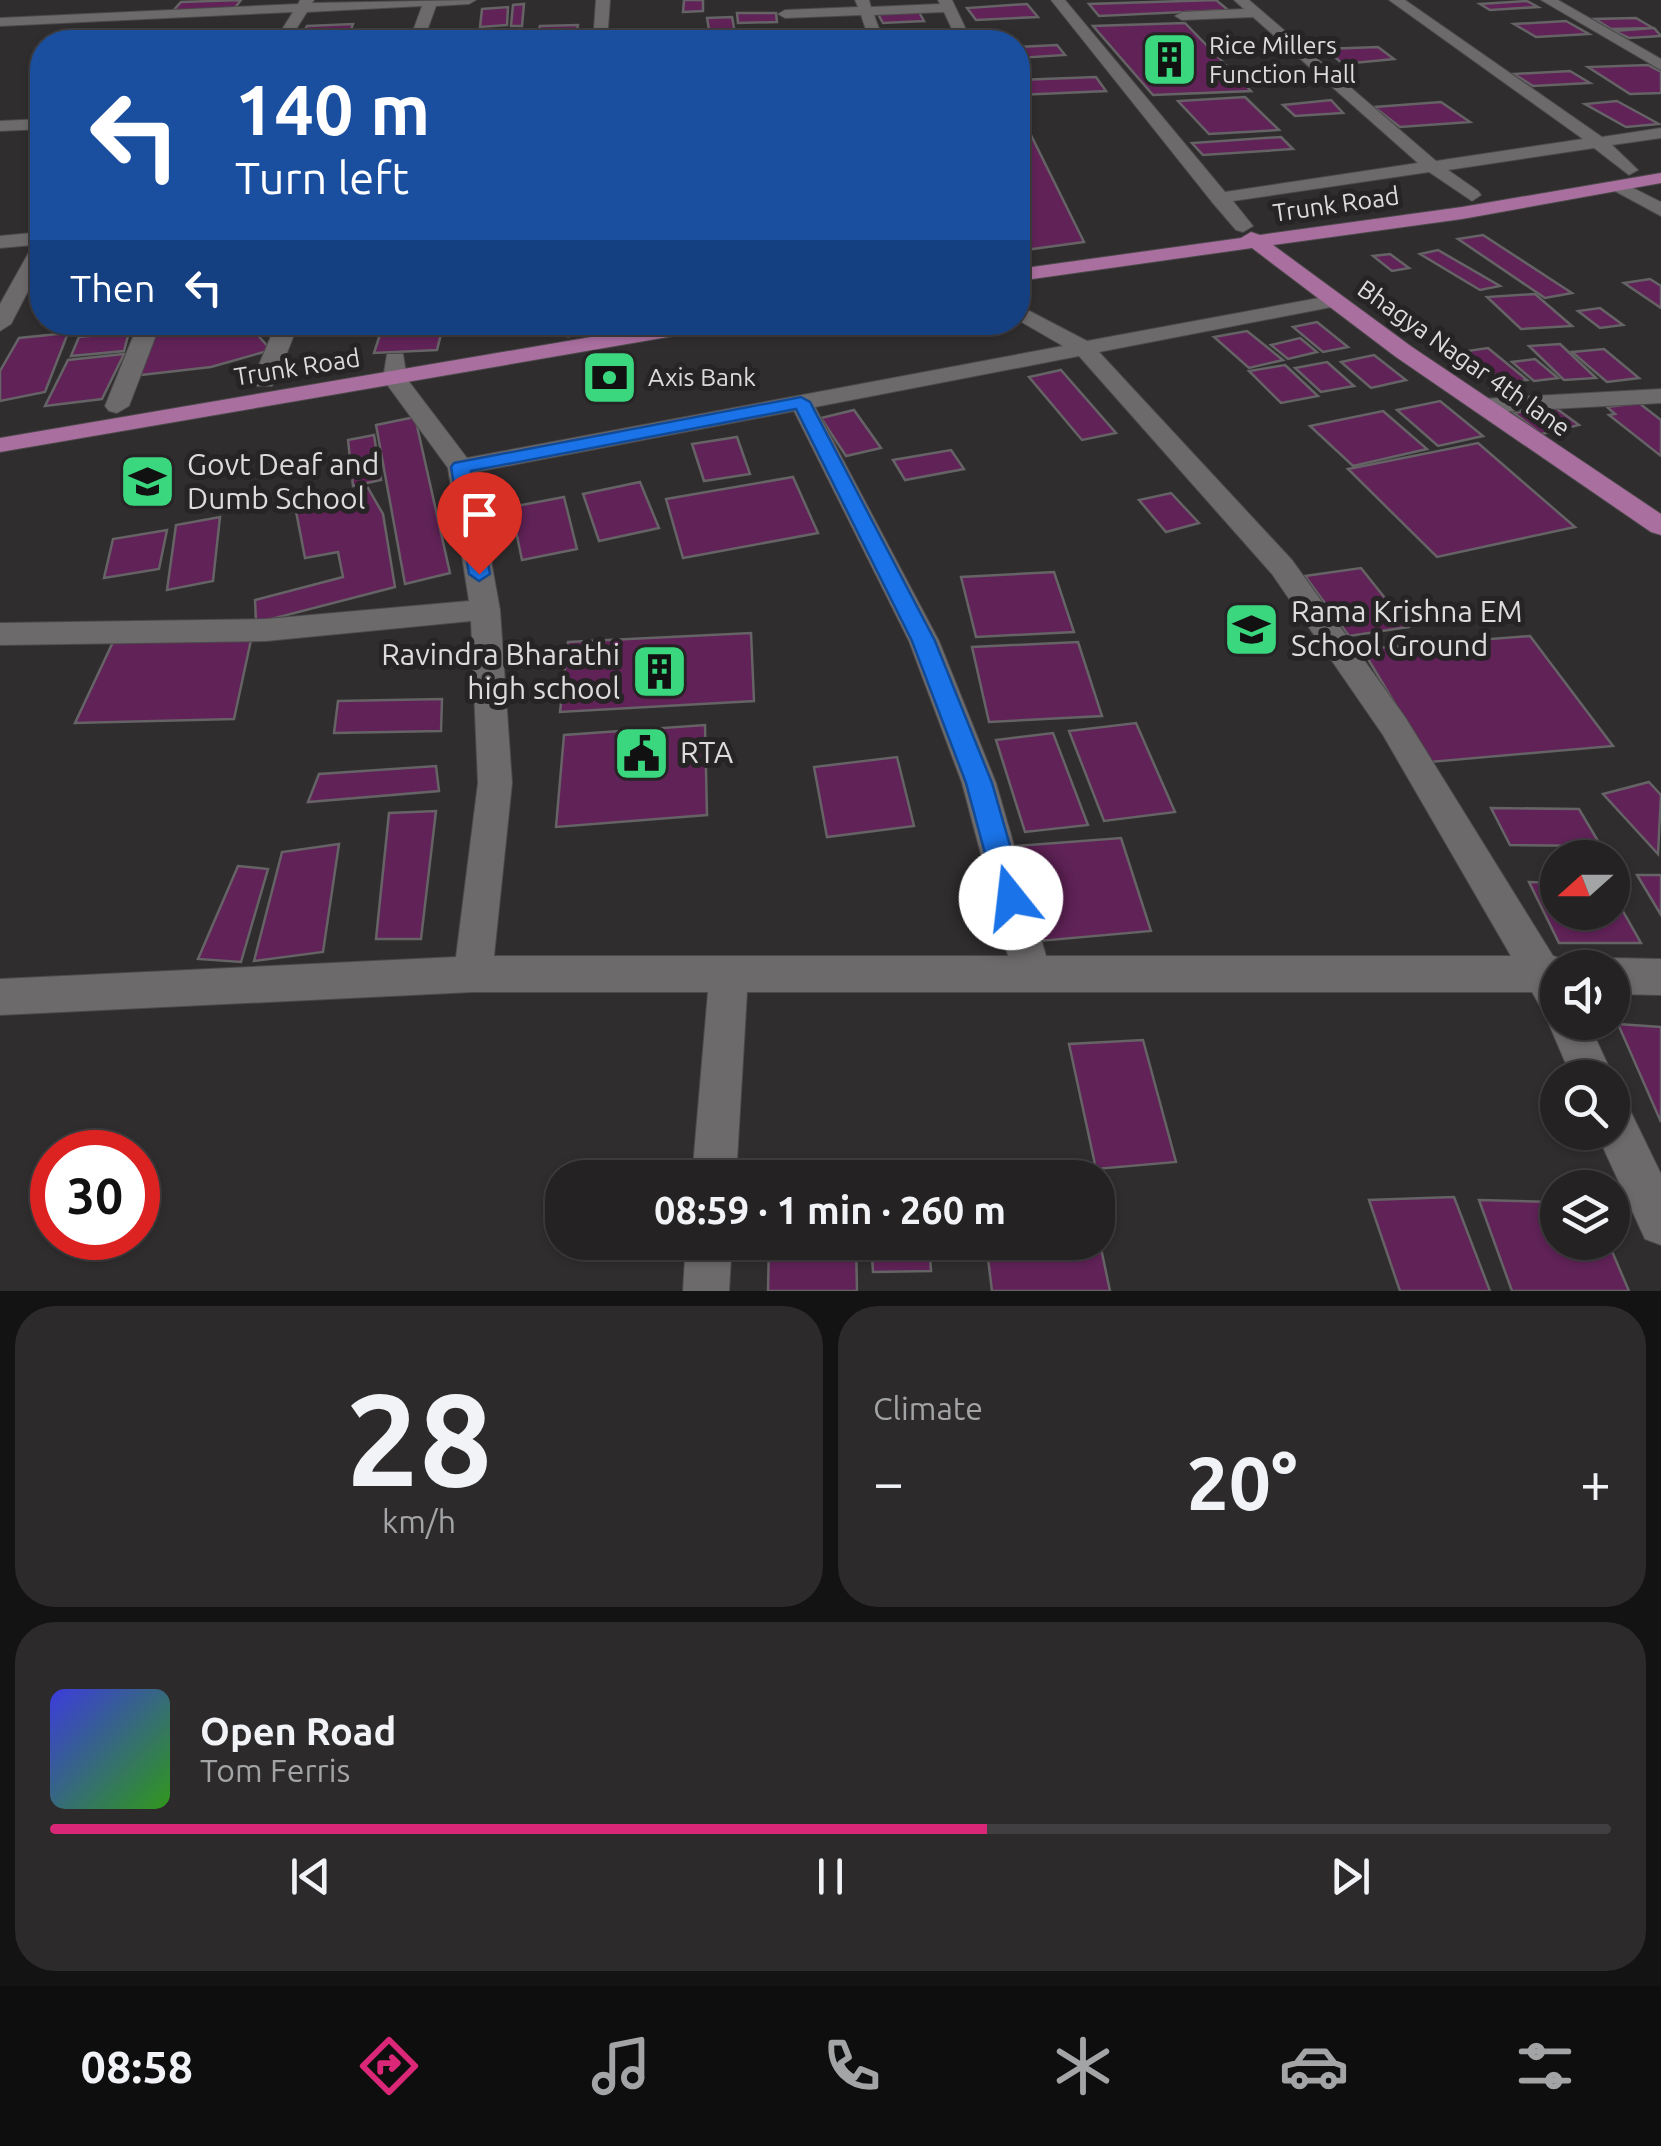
<!DOCTYPE html>
<html lang="en">
<head>
<meta charset="utf-8">
<style>
	:root { --surface:#242223; --page:#2c2a2b; --text:#f1f3f6; --muted:#a3a4a6; --line:#413f41; --accent:#db2777 }
	body { margin:0; font-family:Ubuntu,sans-serif; background:var(--page); color:var(--text); height:100vh; display:flex; flex-direction:column; font-size:38px; white-space:nowrap }
	* { box-sizing:border-box; margin:0 }
	p { font-size:32px; color:var(--muted) }
	.icon { flex:none; width:55px; height:55px; fill:none; stroke:currentColor; stroke-width:2; stroke-linecap:round; stroke-linejoin:round }
	.map { position:relative; height:1291px; overflow:hidden }
	.panel { display:flex; flex-direction:column; gap:15px; padding:15px; background:#141313; flex:1 }
	.panel>* { flex:none }
	.hud { position:absolute; left:30px; top:30px; width:1000px; height:305px; border-radius:40px; box-shadow:0 2px 8px #0004,0 0 0 2px var(--line); background:#1a4fa0; color:#fff; overflow:hidden }
	.needle { width:65px; rotate:249deg }
	.buttons { position:absolute; left:1540px; top:840px; display:grid; gap:20px }
	.buttons a { display:grid; place-items:center; width:90px; height:90px; border-radius:50%; background:var(--surface); box-shadow:0 2px 8px #0004,0 0 0 2px var(--line); font-size:50px }
	.speed { position:absolute; left:30px; top:1130px; display:flex; gap:20px; font-size:50px; font-weight:700; text-align:center }
	.speed>* { display:grid; place-content:center; width:130px; height:130px; border-radius:50%; background:var(--surface); box-shadow:0 2px 8px #0004,0 0 0 2px var(--line); line-height:1 }
	.speed .limit { border:15px solid #d22; background:#fff; color:#111 }
	.pin { position:absolute; display:grid; place-items:center; width:85px; height:85px; color:#fff; margin:-102px -42px; border-radius:50% 50% 50% 0; rotate:-45deg; box-shadow:0 0 10px #0007 }
	.pin .icon { rotate:45deg }
	.me { position:absolute; width:110px; margin:-55px; rotate:344deg; stroke-linejoin:round; filter:drop-shadow(0 0 8px #0008) }
	.turn { display:flex; align-items:center; gap:35px; height:210px; padding:0 40px; font-size:45px }
	.turn .icon { width:130px; height:130px; stroke-width:2.5 }
	.turn b { display:block; font-size:70px; line-height:85px }
	.then { display:flex; align-items:center; height:95px; padding:0 40px; background:#0003; gap:20px; font-size:38px }
	.big { font-size:75px; font-weight:700; line-height:1.1 }
	.panel .card { flex:1; display:flex; flex-direction:column; justify-content:center; gap:15px; min-width:0; padding:0 35px; border-radius:40px; background:var(--page) }
	.panel .dial { align-items:center; gap:0 }
	.dial b { font-size:130px; line-height:1 }
	.song { display:flex; align-items:center; gap:30px }
	.cover { width:120px; height:120px; border-radius:15px; background:linear-gradient(135deg,hsl(240 70% 55%),hsl(110 70% 35%)) }
	.played { height:10px; border-radius:5px; background:linear-gradient(90deg,var(--accent) 60%,var(--line) 60%) }
	.keys { display:flex; justify-content:space-around; direction:ltr }
	.heat { display:flex; justify-content:space-between; align-items:center; font-size:55px; direction:ltr }
	.panel .tiles { flex:1; display:grid; gap:15px; grid-template-columns:1fr 1fr }
	.card:last-child { grid-column:span 2 }
	.trip { position:absolute; left:545px; top:1160px; width:570px; height:100px; border-radius:40px; background:var(--surface); box-shadow:0 2px 8px #0004,0 0 0 2px var(--line); font-weight:700; line-height:100px; text-align:center }
	.menu { display:flex; height:160px; justify-content:space-around; align-items:center; background:#0e0e0e; color:var(--muted) }
	.menu .icon { width:70px; height:70px }
	.menu .selected { color:var(--accent) }
	.menu b { font-size:45px; color:var(--text) }
	.map>svg:first-child { display:block }
	.building { fill:#602257; stroke:#656365; stroke-width:2.5 }
	.lines { fill:none; stroke-linecap:round; stroke-linejoin:round }
	.minor-casing { stroke:#4b494a; stroke-width:2 }
	.major-casing { stroke:#4b494a; stroke-width:2 }
	.minor { fill:#6d6a6c; fill-rule:evenodd }
	.major { fill:#a96f9f; fill-rule:evenodd }
	.route { fill:#1a73e8; stroke:#114b97; stroke-width:2.5 }
	.labels { text-anchor:middle; stroke-width:10; stroke-linejoin:round; paint-order:stroke }
	.far-poi-label { font-size:25px; fill:#dddcdd; stroke:#262425; text-anchor:start }
	.far-street-label { font-size:25px; fill:#dddcdd; stroke:#262425 }
	.poi-label { font-size:30px; fill:#dddcdd; stroke:#262425; text-anchor:start }
</style>
</head>
<body>
<div class="map">
<svg width="1661" height="1291" viewBox="0 0 1661 1291">
	<rect width="100%" height="100%" fill="#302d2f"/>
	<g class="building">
		<polygon points="241,0 234,9 173,11 181,2"/>
		<polygon points="684,0 703,0 703,11 683,12"/>
		<polygon points="1216,0 1228,10 1099,16 1089,4"/>
		<polygon points="1527,1 1538,7 1490,10 1480,4"/>
		<polygon points="524,4 522,26 511,26 513,5"/>
		<polygon points="1027,4 1038,17 976,20 967,8"/>
		<polygon points="508,7 507,25 480,27 482,9"/>
		<polygon points="919,12 924,21 883,23 878,14"/>
		<polygon points="737,13 776,13 777,22 738,23"/>
		<polygon points="732,17 735,33 710,35 707,18"/>
		<polygon points="1636,18 1653,28 1611,29 1595,19"/>
		<polygon points="1566,21 1589,34 1536,37 1514,24"/>
		<polygon points="1185,23 1251,91 1153,95 1093,26"/>
		<polygon points="353,24 349,35 301,37 307,26"/>
		<polygon points="578,25 575,41 535,42 540,26"/>
		<polygon points="1654,28 1661,36 1629,38 1614,31"/>
		<polygon points="656,32 656,40 618,41 619,34"/>
		<polygon points="1057,45 1065,55 1018,58 1018,47"/>
		<polygon points="1378,47 1394,59 1343,64 1325,49"/>
		<polygon points="1648,65 1661,72 1661,93 1630,94 1588,67"/>
		<polygon points="1570,71 1590,83 1533,86 1514,74"/>
		<polygon points="1096,77 1106,91 1018,95 1018,80"/>
		<polygon points="1245,97 1279,130 1209,134 1178,101"/>
		<polygon points="1331,100 1343,113 1295,116 1283,105"/>
		<polygon points="1617,101 1659,124 1626,127 1585,104"/>
		<polygon points="1441,102 1470,122 1400,127 1374,107"/>
		<polygon points="1018,117 1022,117 1084,242 1018,251"/>
		<polygon points="1281,137 1293,149 1203,155 1192,143"/>
		<polygon points="1483,235 1572,293 1545,298 1458,239"/>
		<polygon points="1438,250 1500,286 1480,290 1420,254"/>
		<polygon points="1390,254 1409,268 1392,271 1373,256"/>
		<polygon points="1650,279 1661,286 1661,308 1624,283"/>
		<polygon points="1535,294 1572,326 1521,329 1487,297"/>
		<polygon points="1600,308 1623,325 1600,328 1578,311"/>
		<polygon points="87,322 132,322 130,328 84,333"/>
		<polygon points="384,322 444,322 437,350 374,353"/>
		<polygon points="1317,322 1348,347 1323,352 1293,327"/>
		<polygon points="248,324 271,350 211,367 132,376 146,336"/>
		<polygon points="1247,331 1283,360 1249,368 1214,337"/>
		<polygon points="129,332 124,351 71,356 79,337"/>
		<polygon points="68,333 45,392 0,401 0,371 19,338"/>
		<polygon points="1300,338 1317,352 1288,359 1271,345"/>
		<polygon points="1560,344 1596,378 1564,380 1529,346"/>
		<polygon points="1488,348 1527,380 1500,384 1473,360 1449,363 1440,355"/>
		<polygon points="1604,349 1639,378 1607,382 1572,352"/>
		<polygon points="124,354 102,399 45,406 68,360"/>
		<polygon points="1374,355 1406,380 1371,388 1341,362"/>
		<polygon points="1535,359 1558,378 1534,381 1512,362"/>
		<polygon points="1327,362 1354,386 1321,392 1295,368"/>
		<polygon points="1285,365 1318,396 1281,403 1249,371"/>
		<polygon points="1061,370 1116,433 1082,440 1029,377"/>
		<polygon points="1440,401 1483,436 1438,446 1397,410"/>
		<polygon points="1639,403 1661,420 1661,456 1609,415 1615,414 1607,407"/>
		<polygon points="1553,406 1579,425 1563,429 1536,409"/>
		<polygon points="854,410 881,448 846,456 821,418"/>
		<polygon points="1531,410 1558,431 1541,434 1514,413"/>
		<polygon points="1383,411 1427,449 1353,466 1310,426"/>
		<polygon points="415,417 450,573 405,584 376,425"/>
		<polygon points="374,435 381,480 353,486 348,440"/>
		<polygon points="737,437 750,474 704,481 692,444"/>
		<polygon points="1478,443 1575,527 1437,557 1348,469"/>
		<polygon points="951,450 964,469 905,480 893,460"/>
		<polygon points="793,477 818,533 683,558 666,499"/>
		<polygon points="640,482 659,528 599,541 583,494"/>
		<polygon points="368,488 383,514 395,587 256,623 255,600 343,577 338,552 305,558 295,506"/>
		<polygon points="1171,493 1199,523 1166,532 1139,500"/>
		<polygon points="564,497 577,549 522,560 511,507"/>
		<polygon points="220,517 213,581 167,590 176,525"/>
		<polygon points="167,530 159,569 104,578 113,539"/>
		<polygon points="1361,568 1408,627 1349,636 1305,576"/>
		<polygon points="1054,572 1074,632 976,637 961,577"/>
		<polygon points="751,633 754,701 560,712 568,642"/>
		<polygon points="1530,636 1613,746 1430,762 1362,649"/>
		<polygon points="251,640 234,719 75,723 113,642"/>
		<polygon points="1078,642 1102,716 989,722 972,647"/>
		<polygon points="442,699 441,731 334,733 338,701"/>
		<polygon points="1136,723 1175,812 1104,821 1069,731"/>
		<polygon points="705,725 707,815 556,827 564,735"/>
		<polygon points="1053,733 1088,825 1025,832 996,740"/>
		<polygon points="897,757 914,826 827,837 814,767"/>
		<polygon points="436,766 439,791 308,802 319,774"/>
		<polygon points="1649,782 1661,795 1658,854 1603,794"/>
		<polygon points="1491,808 1579,809 1601,846 1510,845"/>
		<polygon points="436,811 421,939 376,939 389,813"/>
		<polygon points="1121,838 1151,931 1039,941 1015,846"/>
		<polygon points="339,844 323,952 254,961 282,852"/>
		<polygon points="238,866 268,869 241,962 198,959"/>
		<polygon points="1637,875 1661,875 1661,915"/>
		<polygon points="1529,882 1558,883 1558,912 1612,912 1612,892 1641,943 1559,943"/>
		<polygon points="1618,1024 1661,1027 1661,1122"/>
		<polygon points="1143,1040 1176,1162 1096,1169 1069,1044"/>
		<polygon points="820,1164 820,1178 758,1178 758,1165"/>
		<polygon points="1454,1197 1490,1291 1400,1291 1369,1200"/>
		<polygon points="1479,1200 1558,1202 1558,1242 1608,1242 1629,1291 1512,1291"/>
		<polygon points="1098,1234 1110,1291 992,1291 986,1242 1098,1242"/>
		<polygon points="769,1242 856,1242 857,1291 768,1291"/>
		<polygon points="871,1242 929,1242 931,1271 873,1272"/>
	</g>
	<g class="lines">
		<defs>
			<g id="minor">
				<polygon points="300,0 314,0 312,3 476,0 469,4 436,6 423,42 409,42 422,6 307,12 288,42 274,42 293,12 0,26 0,18 298,4"/>
				<polygon points="596,0 610,0 607,42 593,42"/>
				<polygon points="855,0 869,0 871,7 940,4 938,0 952,0 972,42 958,42 944,12 874,15 884,42 870,42 861,15 785,18 778,14 785,10 858,7"/>
				<polygon points="1051,0 1065,0 1225,192 1418,163 1253,17 1182,20 1175,16 1182,12 1244,9 1234,0 1249,0 1436,161 1583,139 1389,0 1405,0 1602,137 1661,128 1661,138 1612,145 1638,170 1629,175 1594,148 1448,170 1478,191 1481,195 1472,201 1429,172 1233,201 1253,226 1243,232 1236,230 1212,202"/>
				<polygon points="1541,0 1558,0 1661,59 1661,70"/>
				<polygon points="796,33 798,36 791,40 646,42 653,38"/>
				<polygon points="42,119 42,129 0,131 0,121"/>
				<polygon points="1619,181 1661,202 1661,216 1613,190 1613,182"/>
				<polygon points="42,232 42,264 11,324 0,331 0,304 33,245 0,248 0,236"/>
				<path d="M 1335,295 L 1346,301 L 1342,305 L 1099,352 L 1292,560 L 1405,717 L 1553,956 L 1572,961 L 1574,968 L 1558,968 L 1558,1022 L 1588,1022 L 1614,1078 L 1612,1081 L 1612,1078 L 1572,1078 L 1548,1022 L 1551,1016 L 1544,1013 L 1532,992 L 747,992 L 736,1178 L 692,1178 L 708,992 L 473,992 L 0,1015 L 0,979 L 456,957 L 478,783 L 471,621 L 266,641 L 0,645 L 0,623 L 266,619 L 469,601 L 448,468 L 383,379 L 387,354 L 403,354 L 407,379 L 467,458 L 1063,346 L 1018,320 L 1018,305 L 1087,341 ZM 1079,356 L 1272,574 L 1383,735 L 1511,956 L 1046,956 L 996,783 L 939,641 L 815,407 ZM 794,411 L 909,641 L 962,783 L 1008,956 L 494,956 L 512,783 L 500,610 L 475,472 Z"/>
				<polygon points="139,322 161,322 129,406 117,413 109,411 105,406"/>
				<polygon points="277,322 299,322 276,381 272,386 256,386 252,381"/>
				<polygon points="559,322 581,322 580,330 569,337 561,335"/>
				<polygon points="1661,389 1661,403 1481,413 1469,406 1481,399"/>
				<polygon points="1612,958 1661,959 1661,995 1612,994 1612,968 1597,968"/>
				<polygon points="1612,1098 1627,1104 1661,1174 1661,1245 1645,1239 1596,1132 1612,1132"/>
				<polygon points="686,1242 732,1242 729,1291 683,1291"/>
			</g>
			<g id="major">
				<polygon points="1661,173 1661,183 1462,219 1273,245 1412,347 1661,514 1661,535 1651,532 1396,357 1252,248 1018,281 1018,269 1241,238 1251,232 1260,235 1462,207"/>
				<polygon points="679,322 730,322 720,328 0,452 0,438"/>
			</g>
		</defs>
		<use href="#minor" class="minor-casing"/>
		<use href="#major" class="major-casing"/>
		<use href="#minor" class="minor"/>
		<use href="#major" class="major"/>
	</g>
	<polygon class="route" points="801,397 810,402 935,641 992,783 1025,898 1021,906 1011,910 1001,906 997,898 966,783 912,641 796,409 471,471 490,574 479,581 469,574 451,467 454,463"/>
	<defs>
		<symbol id="building-square" viewBox="-11 -11 22 22"><rect x="-9" y="-9" width="18" height="18" rx="4" fill="#3ad77f" stroke="#262425"/><path d="M-4-6H4V6H1V3H-1V6H-4ZM-2.5-4.3h1.7v1.8h-1.7ZM.8-4.3h1.7v1.8H.8ZM-2.5-1h1.7V.8h-1.7ZM.8-1h1.7V.8H.8Z" fill="#111"/></symbol>
		<symbol id="bank-square" viewBox="-11 -11 22 22"><rect x="-9" y="-9" width="18" height="18" rx="4" fill="#3ad77f" stroke="#262425"/><path d="M-6-4H6V4H-6ZM0-2.3a2.3 2.3 0 1 0 0 4.6a2.3 2.3 0 1 0 0-4.6Z" fill="#111"/></symbol>
		<symbol id="school-square" viewBox="-11 -11 22 22"><rect x="-9" y="-9" width="18" height="18" rx="4" fill="#3ad77f" stroke="#262425"/><path d="M0-5L7-2L0 1L-7-2ZM-4 1L0 2.5L4 1V4Q0 6-4 4Z" fill="#111"/></symbol>
		<symbol id="civic-square" viewBox="-11 -11 22 22"><rect x="-9" y="-9" width="18" height="18" rx="4" fill="#3ad77f" stroke="#262425"/><path d="M-.6-6.5H3V-4.5H.6V-3L4-1V1h2V6H-6V1h2V-1L-.6-3ZM-1.2 2.5V6h2.4V2.5Z" fill="#111"/></symbol>
	</defs>
	<g fill-rule="evenodd">
		<use href="#building-square" x="1138" y="28" width="63" height="63"/>
		<use href="#bank-square" x="578" y="346" width="63" height="63"/>
		<use href="#school-square" x="116" y="450" width="63" height="63"/>
		<use href="#school-square" x="1220" y="598" width="63" height="63"/>
		<use href="#building-square" x="628" y="640" width="63" height="63"/>
		<use href="#civic-square" x="610" y="722" width="63" height="63"/>
	</g>
	<g class="labels">
		<g class="far-poi-label">
			<text x="1209" y="54">Rice Millers<tspan x="1209" dy="29">Function Hall</tspan></text>
			<text x="648" y="386">Axis Bank</text>
		</g>
		<g class="far-street-label">
			<text transform="translate(1336 204) rotate(-8)" y="9">Trunk Road</text>
			<text transform="translate(1464 358) rotate(35)" y="9">Bhagya Nagar 4th lane</text>
			<text transform="translate(297 367) rotate(-9)" y="9">Trunk Road</text>
		</g>
		<g class="poi-label">
			<text x="187" y="475">Govt Deaf and<tspan x="187" dy="34">Dumb School</tspan></text>
			<text x="1291" y="622">Rama Krishna EM<tspan x="1291" dy="34">School Ground</tspan></text>
			<text x="620" y="665" text-anchor="end">Ravindra Bharathi<tspan x="620" dy="34">high school</tspan></text>
			<text x="680" y="763">RTA</text>
		</g>
	</g>
</svg>
<div class="buttons">
<a><svg class="needle" viewBox="-14 -14 28 28"><path d="M0-13l5 13h-10z" fill="#e53935"/><path d="M0 13l5-13h-10z" fill="#a3a4a6"/></svg></a>
<a><svg class="icon" aria-label="sound" viewBox="0 0 24 24"><path d="M4 9h4l5-4v14l-5-4H4zM17 9q2 3 0 6"/></svg></a>
<a><svg class="icon" aria-label="search" viewBox="0 0 24 24"><circle cx="10" cy="10" r="6"/><path d="M15 15l6 6"/></svg></a>
<a><svg class="icon" aria-label="layers" viewBox="0 0 24 24"><path d="M12 4l9 5-9 5-9-5zM3 14l9 5 9-5"/></svg></a>
</div>
<div class="speed"><div class="limit">30</div></div>
<div class="pin" style="left:479px;top:574px;background:#d93025"><svg class="icon" aria-label="arrive" viewBox="0 0 24 24"><path d="M6 21V4h12l-3 4 3 4H6"/></svg></div>
<svg class="me" style="left:1011px;top:898px" viewBox="-20 -20 40 40"><circle r="19" fill="#fff"/><path d="M0-13L10 11 0 6-10 11z" fill="#1a73e8"/></svg>
<div class="trip">08:59 · 1 min · 260 m</div>
<div class="hud">
<div class="turn"><svg class="icon" aria-label="left" viewBox="0 0 24 24"><path d="M17 20v-9H6M10 6l-5 5 5 5"/></svg><div><b>140 m</b>Turn left</div></div>
<div class="then">Then<svg class="icon" aria-label="left" viewBox="0 0 24 24"><path d="M17 20v-9H6M10 6l-5 5 5 5"/></svg></div>
</div>
</div>
<section class="panel">
<div class="tiles">
<div class="card dial"><b>28</b><p>km/h</p></div>
<div class="card"><p>Climate</p>
<div class="heat"><a>−</a><b class="big">20°</b><a>+</a></div>
</div>
<div class="card">
<div class="song"><i class="cover"></i><div><b>Open Road</b><p>Tom Ferris</p></div></div>
<div class="played"></div>
<div class="keys"><svg class="icon" aria-label="previous" viewBox="0 0 24 24"><path d="M18 5L8 12l10 7zM5 5v14"/></svg><svg class="icon" aria-label="pause" viewBox="0 0 24 24"><path d="M8 5v14M16 5v14"/></svg><svg class="icon" aria-label="next" viewBox="0 0 24 24"><path d="M6 5l10 7-10 7zM19 5v14"/></svg></div>
</div>
</div>
</section>
<nav class="menu">
<b>08:58</b>
<svg class="icon selected" aria-label="directions" viewBox="0 0 24 24"><path d="M12 3l9 9-9 9-9-9zM9 14v-3h6M13 9l2 2-2 2"/></svg>
<svg class="icon" aria-label="music" viewBox="0 0 24 24"><path d="M9 18V5l10-2v13"/><circle cx="6" cy="18" r="3"/><circle cx="16" cy="16" r="3"/></svg>
<svg class="icon" aria-label="phone" viewBox="0 0 24 24"><path d="M5 4h4l2 5-3 2q2 4 5 5l2-3 5 2v4C11 20 4 13 5 4z"/></svg>
<svg class="icon" aria-label="climate" viewBox="0 0 24 24"><path d="M12 3v18M4 7l16 10M4 17L20 7"/></svg>
<svg class="icon" aria-label="car" viewBox="0 0 24 24"><path d="M5 17H2v-5l4-1 3-4h7l3 4 3 1v5h-3M9 17h6M6 11h13"/><circle cx="7" cy="17" r="2"/><circle cx="17" cy="17" r="2"/></svg>
<svg class="icon" aria-label="filters" viewBox="0 0 24 24"><path d="M4 7h16M4 17h16"/><circle cx="9" cy="7" r="2"/><circle cx="15" cy="17" r="2"/></svg>
</nav>
</body>
</html>
